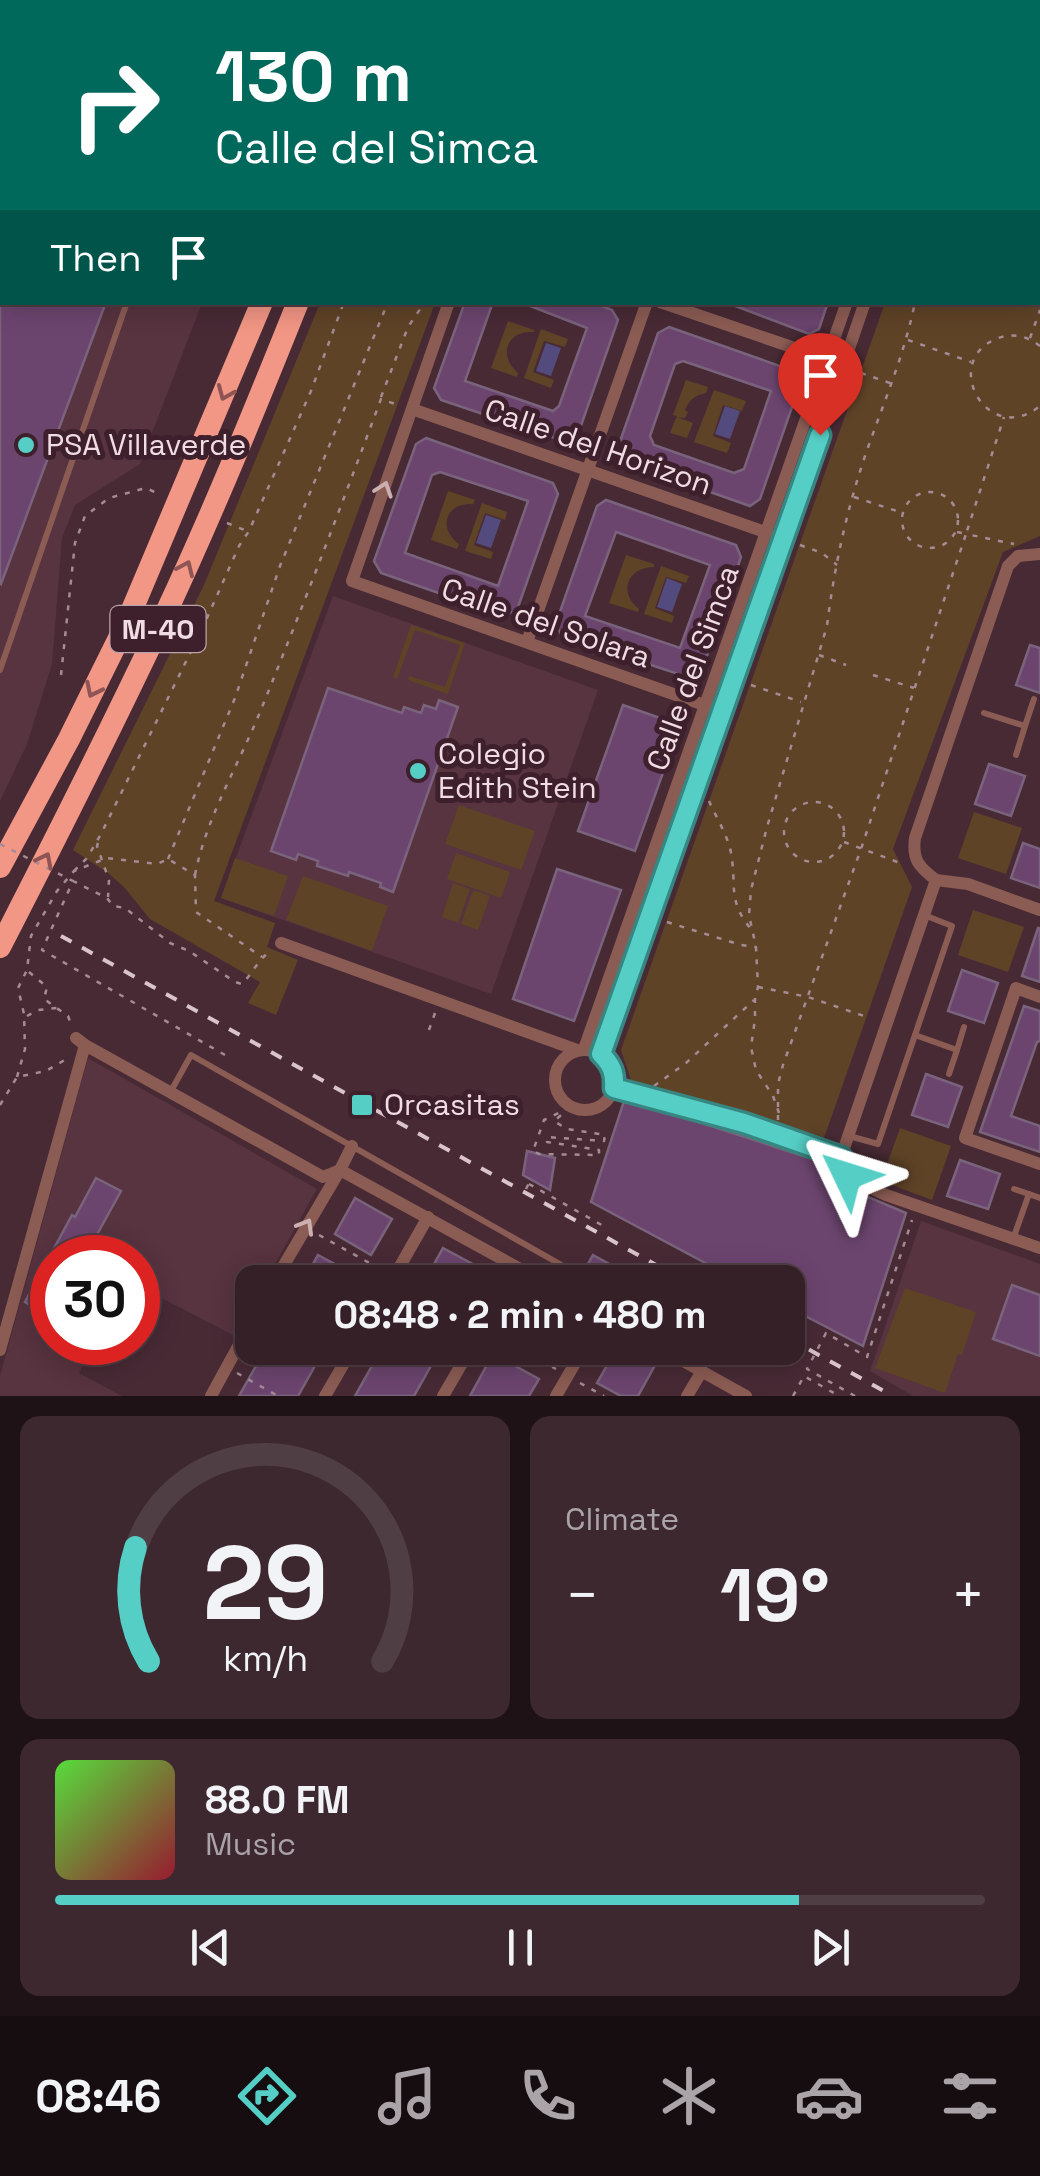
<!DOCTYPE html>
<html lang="en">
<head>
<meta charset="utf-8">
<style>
	:root { --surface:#362028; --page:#3d2830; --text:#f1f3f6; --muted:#aaa3a8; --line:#503e45; --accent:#55cec6 }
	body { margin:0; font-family:"Space Grotesk",sans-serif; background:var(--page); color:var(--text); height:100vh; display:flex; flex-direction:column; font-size:38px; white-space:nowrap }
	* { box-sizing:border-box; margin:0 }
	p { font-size:32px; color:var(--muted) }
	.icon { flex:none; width:55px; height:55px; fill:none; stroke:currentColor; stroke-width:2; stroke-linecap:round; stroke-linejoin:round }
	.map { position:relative; height:1396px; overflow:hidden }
	.sheet { display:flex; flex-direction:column; gap:20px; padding:20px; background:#1e1216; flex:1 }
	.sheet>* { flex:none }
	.banner { position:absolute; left:0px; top:0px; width:1040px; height:305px; box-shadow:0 5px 25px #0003,0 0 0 2px var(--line); background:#00695c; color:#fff; overflow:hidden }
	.speed { position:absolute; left:30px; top:1235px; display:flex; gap:20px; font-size:50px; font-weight:700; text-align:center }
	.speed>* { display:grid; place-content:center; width:130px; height:130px; border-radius:50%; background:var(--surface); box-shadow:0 5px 25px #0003,0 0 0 2px var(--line); line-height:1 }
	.speed .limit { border:15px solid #d22; background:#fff; color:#111 }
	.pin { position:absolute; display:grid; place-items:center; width:85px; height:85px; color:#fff; margin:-102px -42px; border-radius:50% 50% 50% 0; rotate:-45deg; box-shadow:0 0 10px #0007 }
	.pin .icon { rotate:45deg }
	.me { position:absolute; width:110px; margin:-55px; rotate:311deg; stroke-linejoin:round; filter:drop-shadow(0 0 8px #0008) }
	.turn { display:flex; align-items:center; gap:35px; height:210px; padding:0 50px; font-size:45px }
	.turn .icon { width:130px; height:130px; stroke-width:2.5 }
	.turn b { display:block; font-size:70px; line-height:85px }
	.then { display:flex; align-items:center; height:95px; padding:0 50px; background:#0003; gap:20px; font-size:38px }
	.big { font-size:75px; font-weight:700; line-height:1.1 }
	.sheet .tile { flex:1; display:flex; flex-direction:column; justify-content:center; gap:15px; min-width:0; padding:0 35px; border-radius:20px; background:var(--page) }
	.sheet .dial { align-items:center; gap:0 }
	.dial svg { height:260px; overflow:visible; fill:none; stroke:var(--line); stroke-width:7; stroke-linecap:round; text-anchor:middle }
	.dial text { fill:var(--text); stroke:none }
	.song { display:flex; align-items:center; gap:30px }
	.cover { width:120px; height:120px; border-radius:15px; background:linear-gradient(135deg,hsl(110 70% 55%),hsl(350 70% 35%)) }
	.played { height:10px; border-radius:5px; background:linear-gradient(90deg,var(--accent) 80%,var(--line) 80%) }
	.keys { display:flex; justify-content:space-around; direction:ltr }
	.heat { display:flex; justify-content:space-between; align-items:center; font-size:55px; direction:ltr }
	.sheet .tiles { flex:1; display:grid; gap:20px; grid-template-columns:1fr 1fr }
	.tile:last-child { grid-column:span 2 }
	.trip { position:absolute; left:235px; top:1265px; width:570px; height:100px; border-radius:20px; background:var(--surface); box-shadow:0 5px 25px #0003,0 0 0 2px var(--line); font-weight:700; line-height:100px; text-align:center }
	.menu { display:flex; height:160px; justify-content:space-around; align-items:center; background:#160d10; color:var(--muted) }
	.menu .icon { width:70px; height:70px }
	.menu .selected { color:var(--accent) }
	.menu b { font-size:45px; color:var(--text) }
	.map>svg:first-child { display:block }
	.built { fill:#583340 }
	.green { fill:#5f4327 }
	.water { fill:#534b7e }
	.building { fill:#6c456f; stroke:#7a637c; stroke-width:2.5; fill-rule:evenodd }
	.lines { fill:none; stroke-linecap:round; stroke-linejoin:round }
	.path { stroke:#a48b94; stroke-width:2.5; stroke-dasharray:5 8; stroke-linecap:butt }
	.lane { stroke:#8b5c53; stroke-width:6 }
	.street { stroke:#8b5c53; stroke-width:12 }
	.highway { stroke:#f29685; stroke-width:22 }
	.rail { stroke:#dac4cb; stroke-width:4; stroke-dasharray:12 12; stroke-linecap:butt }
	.path-bridge { stroke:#a48b94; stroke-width:2.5; stroke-dasharray:5 8; stroke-linecap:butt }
	.oneway { stroke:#8e5554 }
	.oneway2 { stroke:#cdafb0 }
	.route-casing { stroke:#378681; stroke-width:25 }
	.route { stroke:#55cec6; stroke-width:18 }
	.poi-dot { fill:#55cec6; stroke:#3d202b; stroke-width:4 }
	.labels { text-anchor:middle; stroke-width:10; stroke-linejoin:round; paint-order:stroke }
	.shield { fill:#3d202b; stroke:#baa4ab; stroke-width:2.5 }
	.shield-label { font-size:28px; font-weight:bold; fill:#f0dce2 }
	.poi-label { font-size:30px; fill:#f0dce2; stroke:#3d202b; text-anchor:start }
	.street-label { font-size:30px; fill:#f0dce2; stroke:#3d202b }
</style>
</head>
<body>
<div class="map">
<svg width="1040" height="1396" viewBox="0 0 1040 1396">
	<rect width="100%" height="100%" fill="#482a35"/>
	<g class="built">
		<polygon points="0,0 317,0 316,2 2,2 2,302 202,303 140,464 75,505 62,538 52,664 27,744 0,801"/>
		<polygon points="777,0 954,0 953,2 776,2"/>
		<polygon points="333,596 598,690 491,994 221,898"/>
		<polygon points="88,1058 317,1189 265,1282 252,1282 252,1304 235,1336 138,1286 138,1258 52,1258 52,1342 95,1343 79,1373 122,1396 0,1396 0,1376"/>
		<polygon points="921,1221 1040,1264 1040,1396 913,1396 870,1371"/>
	</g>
	<g class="green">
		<polygon points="461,0 777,0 776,2 460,2"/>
		<polygon points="1038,247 1040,249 1040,536 1003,552 893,849 912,887 823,1141 631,1080 621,1050 885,303 1038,302"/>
		<polygon points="320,303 435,303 214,901 275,923 267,947 298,960 276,1015 248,1003 260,982 150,919 124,887 108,873 73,850 204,585"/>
		<path d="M 508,321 L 534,330 L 534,332 C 506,330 498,356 518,373 L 517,377 L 491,368 Z"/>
		<polygon points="541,329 568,339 565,347 544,341 533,372 554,380 551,388 524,378"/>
		<path d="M 686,380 L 708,387 L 706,393 C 695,395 689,400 685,410 L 688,412 L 685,418 L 677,417 L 693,423 L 687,438 L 670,433 L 677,416 L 673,415 Z"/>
		<polygon points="714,390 746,401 742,411 723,405 713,436 731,443 727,453 694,442"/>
		<path d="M 448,491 L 475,500 L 473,504 C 446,502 437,528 459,544 L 457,549 L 431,540 Z"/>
		<polygon points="482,503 507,512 505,520 485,513 474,545 493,552 491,559 465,551"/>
		<path d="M 626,555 L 654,564 L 654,567 C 627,567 618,593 639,609 L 638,612 L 609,603 Z"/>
		<polygon points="661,566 689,576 686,583 666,577 655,608 674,616 672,623 644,614"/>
		<polygon points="411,625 465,643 448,694 408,680 409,676 445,687 460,645 415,630 397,679 393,677"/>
		<polygon points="459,805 535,831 521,870 445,844"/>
		<polygon points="974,812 1022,828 1006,874 958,858"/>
		<polygon points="456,853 510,872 501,898 447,879"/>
		<polygon points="235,858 288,876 274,916 221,898"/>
		<polygon points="303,876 388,906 372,951 286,920"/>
		<polygon points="453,883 470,889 458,923 442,917"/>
		<polygon points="473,890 490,896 478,930 461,924"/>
		<polygon points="973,910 1024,927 1008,972 958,955"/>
		<polygon points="900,1128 951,1146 932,1200 881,1181"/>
		<polygon points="905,1288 976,1312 962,1355 958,1354 945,1393 875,1368"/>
	</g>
	<g class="water">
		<polygon points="546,343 561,348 551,376 536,371"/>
		<polygon points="725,406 740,411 730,439 715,434"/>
		<polygon points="486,515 501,520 491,548 476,543"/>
		<polygon points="667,578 682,584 672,612 657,607"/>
	</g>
	<g class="building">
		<polygon points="0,302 106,302 1,584 0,583"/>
		<polygon points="465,302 493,302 465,381 553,411 559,406 587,328 520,302 592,302 612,310 618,320 577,437 566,442 441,400 434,388"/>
		<polygon points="725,302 828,302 819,329 809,334"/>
		<path d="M 669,327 L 794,371 L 800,384 L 760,499 L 750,506 L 622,461 L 617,450 L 658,333 ZM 683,361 L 771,391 L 744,469 L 734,473 L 654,445 L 650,436 L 675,364 Z"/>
		<path d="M 426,438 L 553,483 L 558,494 L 517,610 L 506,615 L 450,597 L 381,573 L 374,561 L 416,444 ZM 440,472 L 528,501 L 498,586 L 405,553 L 432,475 Z"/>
		<path d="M 606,500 L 736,545 L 741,557 L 701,673 L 690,678 L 561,635 L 556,623 L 597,506 ZM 616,532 L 710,565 L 680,648 L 585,616 Z"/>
		<polygon points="1030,645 1040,648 1040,693 1016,685"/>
		<polygon points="328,688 402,713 404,707 421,713 424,705 436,709 439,700 458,707 393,892 380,887 381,883 349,872 348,876 317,866 318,861 298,854 296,860 271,851"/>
		<polygon points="623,705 680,725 635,851 578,831"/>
		<polygon points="989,764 1025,776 1011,816 975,804"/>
		<polygon points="1023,843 1040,849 1040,888 1011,878"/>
		<polygon points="557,869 621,890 574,1021 513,999"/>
		<polygon points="1038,928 1040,928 1040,982 1022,976"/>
		<polygon points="962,970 998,983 984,1023 948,1011"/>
		<polygon points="1024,1006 1040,1011 1040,1041 1037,1042 1011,1116 1040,1126 1040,1152 980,1132"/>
		<polygon points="926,1074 962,1087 948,1127 912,1115"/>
		<polygon points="624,1101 680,1116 831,1165 842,1186 906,1213 863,1346 788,1307 788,1282 741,1282 591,1202"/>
		<polygon points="527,1151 555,1158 550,1190 523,1175"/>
		<polygon points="960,1160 1000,1174 988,1209 947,1196"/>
		<polygon points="96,1178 121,1191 84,1258 52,1258 52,1318 25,1302 72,1215 75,1217"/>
		<polygon points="355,1198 392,1219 371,1255 335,1234"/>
		<polygon points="443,1248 480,1268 472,1282 424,1282"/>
		<polygon points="318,1255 346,1270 367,1282 303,1282"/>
		<polygon points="593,1255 642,1282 578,1282"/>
		<polygon points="1012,1285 1040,1295 1040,1356 993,1339"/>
		<polygon points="266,1348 325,1348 298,1396 239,1396"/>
		<polygon points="382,1348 441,1348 414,1396 355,1396"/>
		<polygon points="617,1348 654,1367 638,1396 621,1396 597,1383"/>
		<polygon points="493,1354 539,1379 529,1396 470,1396"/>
	</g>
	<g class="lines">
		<g class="path">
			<polyline points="485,2 487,0"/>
			<polyline points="520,2 521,0"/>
			<polyline points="552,2 553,0"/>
			<polyline points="1030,338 1040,310"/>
			<polyline points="908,340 971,362"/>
			<path d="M 1040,346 C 1027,336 1012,332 996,339 C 940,362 988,448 1040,406"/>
			<polyline points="861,373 893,384"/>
			<polyline points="381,397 408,327 425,302"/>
			<circle cx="930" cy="520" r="28"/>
			<polyline points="854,497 903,513"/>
			<polyline points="227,523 247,531"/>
			<polyline points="957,532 966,534 1004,417"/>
			<polyline points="800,545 822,553 837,565"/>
			<polyline points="819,655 846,665"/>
			<polyline points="61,675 75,543 85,516 109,498 146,488 161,495"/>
			<polyline points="873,675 914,688"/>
			<polyline points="751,685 801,702"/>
			<path d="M 709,801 C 716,817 728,836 731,853 C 737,886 727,900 751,929"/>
			<circle cx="814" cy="832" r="30"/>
			<polyline points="844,842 900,863"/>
			<polyline points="98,843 97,846 109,880 108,897"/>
			<polyline points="168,859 235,698 280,566 388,302"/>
			<polyline points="74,871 87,858 101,834 203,627 239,546 249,531 311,391 344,302"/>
			<path d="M 195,875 C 206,818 238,766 260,712 C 302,609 342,504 381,399 L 401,406"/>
			<polyline points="667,922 741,945 756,947"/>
			<polyline points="29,972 47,987 44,999 68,1016 72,1027"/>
			<polyline points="758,987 808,997 867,1017"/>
			<polyline points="27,1016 38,1010 57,1008"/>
			<polyline points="429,1030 435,1013"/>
			<path d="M 225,1055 L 42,950 L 73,881 L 107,898 L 113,906 L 125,908 L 170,943 L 189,951 L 235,982 L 242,984 C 253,973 258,959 272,950"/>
			<polyline points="17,1077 25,1049 24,1014 18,988 27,970 31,936 57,891 74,871 107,858 157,864 168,859 195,875 196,912 262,957"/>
			<polyline points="654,1086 686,1063 754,1000"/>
			<polyline points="0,1105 17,1077 46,1071 68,1058"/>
			<polygon points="571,1107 554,1121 567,1129 605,1135 604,1141 547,1137 547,1142 599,1150 599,1155 539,1154 533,1151 544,1120"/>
			<path d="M 779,1113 L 773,1096 L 756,1070 L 751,1047 L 755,1019 L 755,999 L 758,987 L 756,947 L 749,915 L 751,890 L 767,827 L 827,626 C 834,569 846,513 864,459 C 882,406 904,357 915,302"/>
			<polyline points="778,1120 778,1084 783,1065 861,849 966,534 1014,544"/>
			<polyline points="529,1184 607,1228"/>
			<polyline points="526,1189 531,1179"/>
			<polyline points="319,1235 382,1270"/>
			<polyline points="631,1271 654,1282"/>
			<polyline points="518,1348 556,1369"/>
			<polyline points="855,1350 867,1357 912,1220"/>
			<polyline points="237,1373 278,1396"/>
			<polyline points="580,1383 604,1396"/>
			<polyline points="793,1396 804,1376 839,1396"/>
		</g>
		<g class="lane">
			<polyline points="0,107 2,110"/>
			<polyline points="0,670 127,302"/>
			<polyline points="984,713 1025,726 1034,699"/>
			<polyline points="1016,755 1025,726"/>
			<polyline points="915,1035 957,1050 964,1027"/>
			<polyline points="949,1074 957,1050"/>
			<polyline points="171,1091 191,1055 572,1271 565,1282"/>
			<polyline points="849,1136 878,1144 952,926 924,915"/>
			<polyline points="1014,1189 1040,1198"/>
			<polyline points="1013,1239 1029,1194"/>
		</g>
		<g class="street">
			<polyline points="606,0 613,2"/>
			<polyline points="630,2 631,0"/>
			<polyline points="665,2 666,0"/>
			<polyline points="699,2 700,0"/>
			<polyline points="746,2 747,0"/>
			<polyline points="758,2 759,0"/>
			<polyline points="953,2 954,0"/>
			<polyline points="970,2 971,0"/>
			<polyline points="1038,229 1040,230"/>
			<polyline points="449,302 352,581 713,708"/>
			<polyline points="660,302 827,359"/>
			<polyline points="412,409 768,533"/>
			<polyline points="527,642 647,302"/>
			<polyline points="936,880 968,884 1040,910"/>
			<polyline points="281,943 577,1050"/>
			<polyline points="1040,997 1016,988 965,1138 1040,1164"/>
			<polyline points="76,1038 85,1045 323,1177 340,1170 352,1146"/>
			<polyline points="584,1049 847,302"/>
			<circle cx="585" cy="1080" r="30"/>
			<polyline points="601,1054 784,538 865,302"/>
			<polyline points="614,1088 744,1123 841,1157 847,1177 886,1195 1040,1248"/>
			<path d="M 841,1157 L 936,880 C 919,867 912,860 915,838 L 1008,566 L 1018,556 L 1040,554"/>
			<polyline points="274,1282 340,1170 544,1282"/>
			<polyline points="391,1282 428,1217"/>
			<polyline points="660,1348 746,1396"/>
			<polyline points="0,1350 85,1045"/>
			<polyline points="211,1396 252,1321"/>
			<polyline points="325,1396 353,1348"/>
			<polyline points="443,1396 471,1348"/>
			<polyline points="556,1396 584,1348"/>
			<polyline points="687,1396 702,1371"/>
		</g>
		<g class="highway">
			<polyline points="387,2 388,0"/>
			<polyline points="424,2 425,0"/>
			<polyline points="444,2 445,0"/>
			<polyline points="0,867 69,739 126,624 262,302"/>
			<path d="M 0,947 C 56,838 111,729 163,619 C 212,515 255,409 298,302"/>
		</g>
		<g class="rail">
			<polyline points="61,936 687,1282"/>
			<polyline points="788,1338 893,1396"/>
		</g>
		<g class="path-bridge">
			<polyline points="0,844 73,881"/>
			<polyline points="855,1396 807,1369 826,1333 855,1350"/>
		</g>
	</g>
	<defs><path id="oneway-chevron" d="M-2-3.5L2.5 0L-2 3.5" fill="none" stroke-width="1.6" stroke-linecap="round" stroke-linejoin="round" transform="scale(2.5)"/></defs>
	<g class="oneway">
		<use href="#oneway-chevron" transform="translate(225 393) rotate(113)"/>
		<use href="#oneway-chevron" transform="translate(186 568) rotate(-66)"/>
		<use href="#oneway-chevron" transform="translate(93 690) rotate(116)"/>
		<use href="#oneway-chevron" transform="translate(45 860) rotate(-63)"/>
	</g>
	<g class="oneway2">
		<use href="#oneway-chevron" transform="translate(384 489) rotate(-71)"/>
		<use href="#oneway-chevron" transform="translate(306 1226) rotate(-60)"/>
	</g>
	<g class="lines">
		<defs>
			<path id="route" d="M 820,435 L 601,1054 C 612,1065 615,1073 614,1088 L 744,1123 L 841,1157 L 847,1176"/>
		</defs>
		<use href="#route" class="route-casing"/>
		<use href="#route" class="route"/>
	</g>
	<g class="poi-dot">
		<circle cx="26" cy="445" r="10"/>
		<circle cx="418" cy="771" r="10"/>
		<rect x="350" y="1093" width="24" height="24" rx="5"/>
	</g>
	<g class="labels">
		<rect class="shield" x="110.5" y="606" width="95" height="46" rx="8"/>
		<g class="shield-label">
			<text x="158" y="639">M-40</text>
		</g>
		<g class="poi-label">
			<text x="46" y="455">PSA Villaverde</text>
			<text x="438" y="764">Colegio<tspan x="438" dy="34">Edith Stein</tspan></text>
			<text x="384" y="1115">Orcasitas</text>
		</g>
		<g class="street-label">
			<text transform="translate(598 447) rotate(19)" y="10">Calle del Horizon</text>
			<text transform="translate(546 623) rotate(19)" y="10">Calle del Solara</text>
			<text transform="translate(693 668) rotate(-70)" y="10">Calle del Simca</text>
		</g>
	</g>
</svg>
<div class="speed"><div class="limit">30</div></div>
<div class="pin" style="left:820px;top:435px;background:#d93025"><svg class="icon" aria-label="arrive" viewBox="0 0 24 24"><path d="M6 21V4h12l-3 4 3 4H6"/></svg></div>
<svg class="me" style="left:847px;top:1176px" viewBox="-20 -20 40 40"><path d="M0-17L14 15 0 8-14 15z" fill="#55cec6" stroke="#fff" stroke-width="4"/></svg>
<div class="trip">08:48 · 2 min · 480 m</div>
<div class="banner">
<div class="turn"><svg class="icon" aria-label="right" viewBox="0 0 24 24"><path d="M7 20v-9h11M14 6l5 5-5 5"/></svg><div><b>130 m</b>Calle del Simca</div></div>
<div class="then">Then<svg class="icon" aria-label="arrive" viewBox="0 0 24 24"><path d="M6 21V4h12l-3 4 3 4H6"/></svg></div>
</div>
</div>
<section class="sheet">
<div class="tiles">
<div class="tile dial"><svg viewBox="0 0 100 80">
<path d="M14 69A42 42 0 1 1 86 69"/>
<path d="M14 69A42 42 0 0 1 10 34" stroke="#55cec6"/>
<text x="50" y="56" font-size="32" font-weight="700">29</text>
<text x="50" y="72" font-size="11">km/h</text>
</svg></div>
<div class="tile"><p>Climate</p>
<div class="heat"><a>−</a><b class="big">19°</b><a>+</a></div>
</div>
<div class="tile">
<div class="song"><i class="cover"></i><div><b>88.0 FM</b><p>Music</p></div></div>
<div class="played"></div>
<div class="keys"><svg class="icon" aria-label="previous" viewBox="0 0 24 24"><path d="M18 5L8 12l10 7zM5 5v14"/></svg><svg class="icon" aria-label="pause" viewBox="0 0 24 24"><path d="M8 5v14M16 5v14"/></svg><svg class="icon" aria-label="next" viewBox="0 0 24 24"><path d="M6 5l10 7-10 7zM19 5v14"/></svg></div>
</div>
</div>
</section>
<nav class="menu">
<b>08:46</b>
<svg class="icon selected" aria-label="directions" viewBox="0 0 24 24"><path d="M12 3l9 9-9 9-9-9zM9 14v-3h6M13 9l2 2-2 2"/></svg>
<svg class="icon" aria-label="music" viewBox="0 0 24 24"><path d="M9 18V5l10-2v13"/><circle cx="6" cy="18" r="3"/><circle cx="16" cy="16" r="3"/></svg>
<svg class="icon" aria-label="phone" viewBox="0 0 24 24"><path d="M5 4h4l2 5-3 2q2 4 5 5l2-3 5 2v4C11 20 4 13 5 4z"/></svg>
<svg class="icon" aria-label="climate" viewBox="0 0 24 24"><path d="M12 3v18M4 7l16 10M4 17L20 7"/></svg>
<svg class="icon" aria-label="car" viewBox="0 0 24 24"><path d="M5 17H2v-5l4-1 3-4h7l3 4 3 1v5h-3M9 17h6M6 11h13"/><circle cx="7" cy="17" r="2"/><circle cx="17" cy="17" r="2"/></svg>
<svg class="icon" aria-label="filters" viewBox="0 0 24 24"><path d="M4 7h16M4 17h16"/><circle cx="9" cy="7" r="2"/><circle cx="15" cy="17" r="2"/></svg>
</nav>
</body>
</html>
